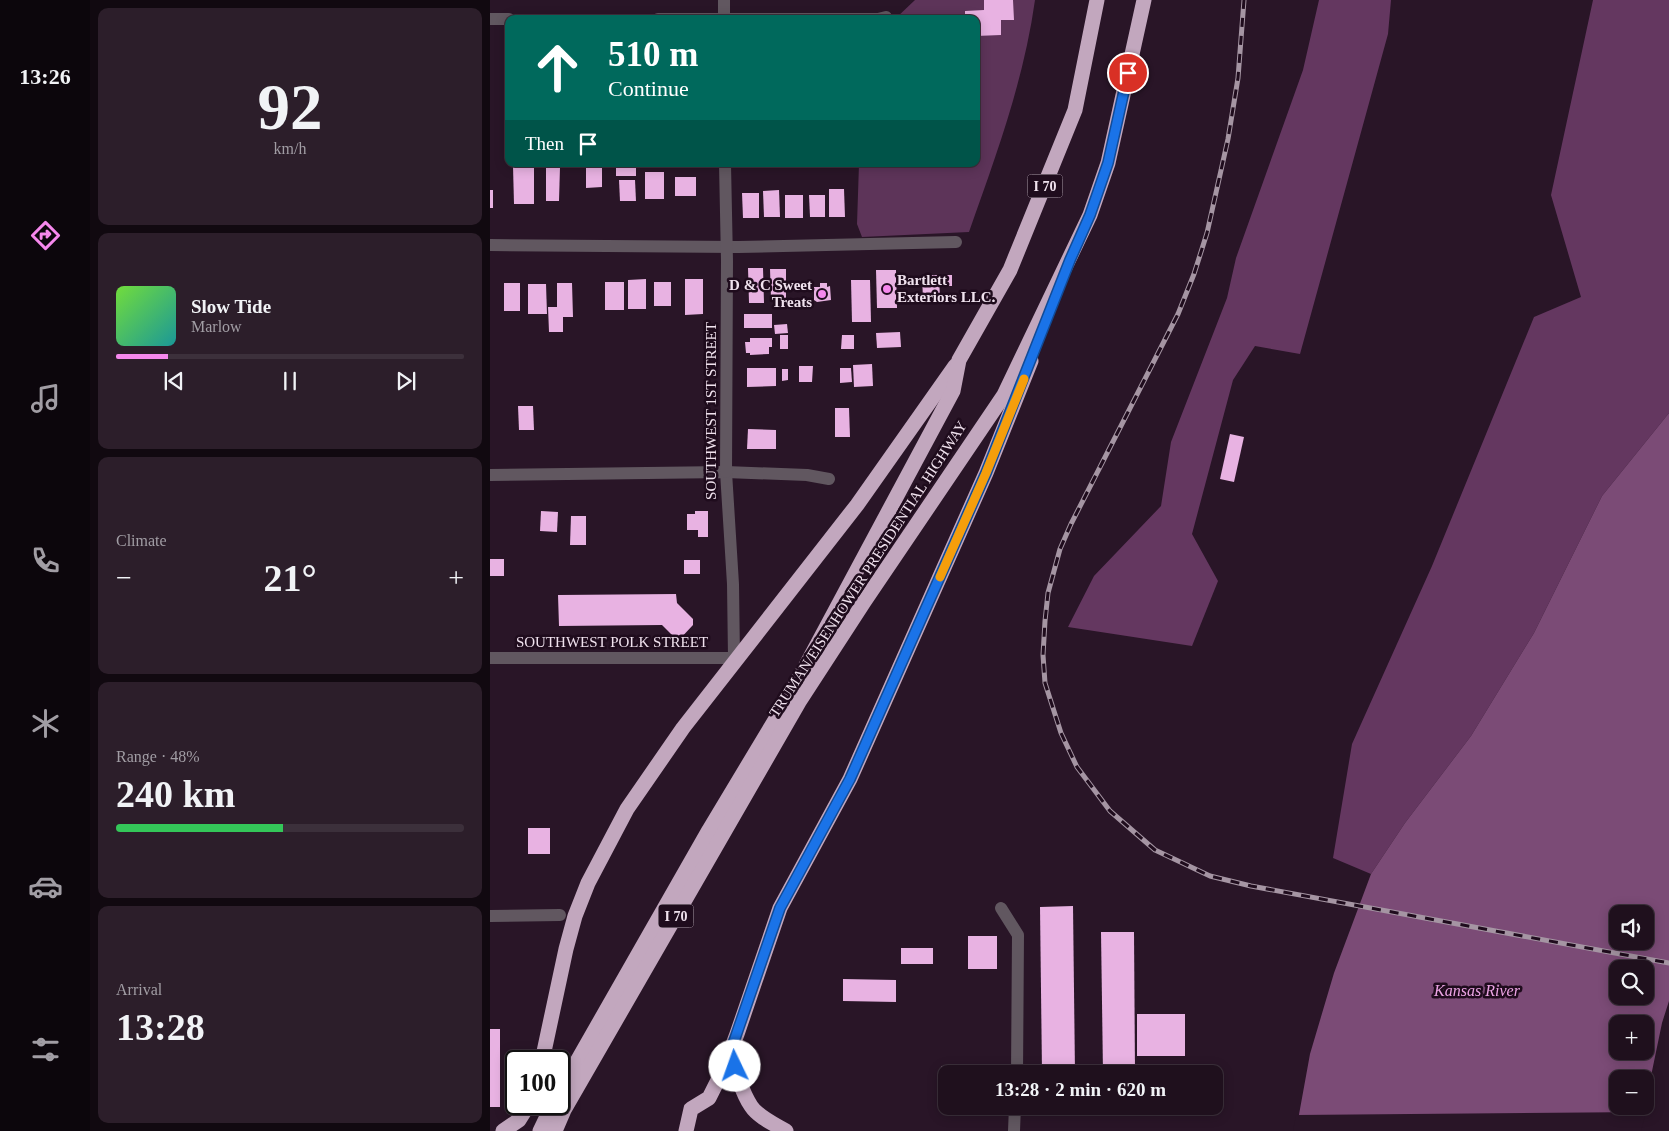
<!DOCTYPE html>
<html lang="en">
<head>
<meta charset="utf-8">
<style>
	:root { --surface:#1f101d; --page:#2c1e2a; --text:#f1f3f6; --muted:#a19da4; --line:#3c303b; --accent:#f688ed }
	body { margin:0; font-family:"Times New Roman",serif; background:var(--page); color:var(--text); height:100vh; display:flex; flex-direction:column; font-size:19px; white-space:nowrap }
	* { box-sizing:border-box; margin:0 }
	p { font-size:16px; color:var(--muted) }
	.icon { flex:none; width:28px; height:28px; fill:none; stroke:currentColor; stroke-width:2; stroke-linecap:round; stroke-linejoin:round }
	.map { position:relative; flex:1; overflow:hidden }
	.panel { display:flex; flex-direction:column; gap:8px; padding:8px; background:#110910; width:400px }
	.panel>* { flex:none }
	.guide { position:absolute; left:15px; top:15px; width:475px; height:152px; border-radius:10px; box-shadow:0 2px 12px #0003,0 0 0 1px var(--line); background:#00695c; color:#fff; overflow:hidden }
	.buttons { position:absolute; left:1119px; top:905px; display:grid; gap:10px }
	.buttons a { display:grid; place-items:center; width:45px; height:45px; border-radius:10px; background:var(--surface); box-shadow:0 2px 12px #0003,0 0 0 1px var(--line); font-size:25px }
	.speed { position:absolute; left:15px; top:1050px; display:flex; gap:10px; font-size:25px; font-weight:700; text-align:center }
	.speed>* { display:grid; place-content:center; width:65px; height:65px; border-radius:50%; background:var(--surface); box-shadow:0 2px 12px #0003,0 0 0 1px var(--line); line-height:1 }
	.speed .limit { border:2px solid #111; border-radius:8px; background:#fff; color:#111 }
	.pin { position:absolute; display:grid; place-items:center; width:42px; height:42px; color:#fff; margin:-21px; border:2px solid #fff; border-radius:50%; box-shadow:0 1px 5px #0007 }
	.me { position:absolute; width:55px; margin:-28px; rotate:357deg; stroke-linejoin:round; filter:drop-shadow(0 0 4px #0008) }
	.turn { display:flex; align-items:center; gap:18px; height:105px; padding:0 20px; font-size:22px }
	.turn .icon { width:65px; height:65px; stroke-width:2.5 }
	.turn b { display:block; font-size:35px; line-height:42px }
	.then { display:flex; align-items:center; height:48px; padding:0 20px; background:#0003; gap:10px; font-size:19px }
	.big { font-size:38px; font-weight:700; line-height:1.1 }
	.panel .card { flex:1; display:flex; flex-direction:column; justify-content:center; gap:8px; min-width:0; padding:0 18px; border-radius:10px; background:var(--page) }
	.panel .dial { align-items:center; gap:0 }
	.dial b { font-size:65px; line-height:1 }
	.song { display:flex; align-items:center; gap:15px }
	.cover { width:60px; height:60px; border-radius:8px; background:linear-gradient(135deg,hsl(100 70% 55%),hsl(180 70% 35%)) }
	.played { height:5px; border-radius:2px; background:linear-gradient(90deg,var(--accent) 15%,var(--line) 15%) }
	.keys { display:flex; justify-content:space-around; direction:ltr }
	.heat { display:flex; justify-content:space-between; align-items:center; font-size:28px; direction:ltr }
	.charge { height:8px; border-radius:4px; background:linear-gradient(90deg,#34c759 48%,var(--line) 0) }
	.trip { position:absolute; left:448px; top:1065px; width:285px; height:50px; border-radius:10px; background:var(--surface); box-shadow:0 2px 12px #0003,0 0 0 1px var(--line); font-weight:700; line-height:50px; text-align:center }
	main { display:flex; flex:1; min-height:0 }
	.dock { display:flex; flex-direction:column; width:90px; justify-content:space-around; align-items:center; background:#0c060c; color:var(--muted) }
	.dock .icon { width:35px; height:35px }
	.dock .active { color:var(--accent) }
	.dock b { font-size:22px; color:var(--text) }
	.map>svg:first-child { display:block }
	.green { fill:#5d3459 }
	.forest { fill:#643760 }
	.water { fill:#7b4b76; fill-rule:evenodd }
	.pier { fill:#291527 }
	.building { fill:#e8b2e2 }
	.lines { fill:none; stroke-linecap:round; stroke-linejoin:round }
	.minor { stroke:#615760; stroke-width:12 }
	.tertiary { stroke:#615760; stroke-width:12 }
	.motorway { stroke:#c2a7be; stroke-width:15 }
	.rail-casing { stroke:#a595a3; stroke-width:5 }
	.rail { stroke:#1f0c1d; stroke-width:3; stroke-dasharray:9; stroke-linecap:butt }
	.route-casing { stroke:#114b97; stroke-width:12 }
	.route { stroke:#1a73e8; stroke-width:9 }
	.slow { stroke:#f59e0b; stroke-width:9 }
	.poi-dot { fill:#f688ed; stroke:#1f0c1d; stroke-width:2 }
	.labels { text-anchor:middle; stroke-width:5; stroke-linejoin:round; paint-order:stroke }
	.shield { fill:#1f0c1d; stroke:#b1a2af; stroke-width:1 }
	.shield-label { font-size:14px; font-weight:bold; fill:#f0e2ee }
	.poi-label { font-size:15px; font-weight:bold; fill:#f0e2ee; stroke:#1f0c1d; text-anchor:start }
	.street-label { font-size:15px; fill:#f0e2ee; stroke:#1f0c1d }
	.water-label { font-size:16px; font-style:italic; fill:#eba3e3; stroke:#1f0c1d }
</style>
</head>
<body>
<main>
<nav class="dock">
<b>13:26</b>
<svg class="icon active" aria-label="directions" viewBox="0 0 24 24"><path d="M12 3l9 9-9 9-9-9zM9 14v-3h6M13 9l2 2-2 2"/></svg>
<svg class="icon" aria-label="music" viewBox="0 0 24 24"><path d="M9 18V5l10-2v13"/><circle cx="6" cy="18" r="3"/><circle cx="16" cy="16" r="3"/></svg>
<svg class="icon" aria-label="phone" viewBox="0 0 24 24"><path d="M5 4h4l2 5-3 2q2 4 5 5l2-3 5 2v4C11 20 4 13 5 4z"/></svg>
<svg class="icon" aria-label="climate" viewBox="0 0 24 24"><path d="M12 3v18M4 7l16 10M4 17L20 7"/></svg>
<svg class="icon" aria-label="car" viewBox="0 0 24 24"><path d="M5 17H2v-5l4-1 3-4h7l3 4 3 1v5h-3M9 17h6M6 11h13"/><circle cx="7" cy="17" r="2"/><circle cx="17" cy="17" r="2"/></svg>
<svg class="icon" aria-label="filters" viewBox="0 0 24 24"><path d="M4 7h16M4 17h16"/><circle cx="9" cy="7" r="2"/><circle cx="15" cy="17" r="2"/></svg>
</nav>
<section class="panel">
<div class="card dial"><b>92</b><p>km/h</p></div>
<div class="card">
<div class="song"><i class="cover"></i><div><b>Slow Tide</b><p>Marlow</p></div></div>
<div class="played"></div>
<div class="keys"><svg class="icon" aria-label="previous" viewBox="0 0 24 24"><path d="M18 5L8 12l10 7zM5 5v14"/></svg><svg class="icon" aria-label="pause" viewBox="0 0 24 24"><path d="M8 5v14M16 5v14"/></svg><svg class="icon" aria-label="next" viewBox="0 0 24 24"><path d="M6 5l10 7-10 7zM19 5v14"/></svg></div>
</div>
<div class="card"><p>Climate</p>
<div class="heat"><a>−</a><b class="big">21°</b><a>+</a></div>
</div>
<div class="card"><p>Range · 48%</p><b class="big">240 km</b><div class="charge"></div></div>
<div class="card"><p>Arrival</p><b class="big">13:28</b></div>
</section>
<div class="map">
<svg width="1179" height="1131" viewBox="0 0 1179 1131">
	<rect width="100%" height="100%" fill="#291527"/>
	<path class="green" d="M 425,0 L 545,0 C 534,80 506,156 479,232 L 372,237 L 367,224 L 369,164 L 486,164 L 486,19 L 405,19 Z"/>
	<g class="forest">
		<polygon points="829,0 901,0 898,34 810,354 765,346 743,380 702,534 728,581 702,646 578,627 604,576 671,506 681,442 737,298 746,258 813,70"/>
		<polygon points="1103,0 1179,0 1179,413 1112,496 1044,633 981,736 915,823 881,874 843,858 862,744 942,566 1044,317 1091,297 1061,195"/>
	</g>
	<path class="water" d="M 1179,413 L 1179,1001 L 1172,1023 L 1155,1105 L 1155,1079 L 1128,1079 L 1128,1106 L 1155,1106 L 1148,1131 L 806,1131 L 820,1054 L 844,973 L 881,874 L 915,823 L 981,736 L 1044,633 L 1112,496 ZM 1128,914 L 1155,914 L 1155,941 L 1128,941 ZM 1128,969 L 1155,969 L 1155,996 L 1128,996 ZM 1128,1024 L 1155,1024 L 1155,1051 L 1128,1051 Z"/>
	<polygon class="pier" points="1156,1112 1151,1131 803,1131 806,1115"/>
	<g class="building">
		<polygon points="494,0 523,0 524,20 511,20 511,35 486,36 486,19 475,19 475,11 494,10"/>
		<polygon points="96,164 112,164 112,187 96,188"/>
		<rect x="126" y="164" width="20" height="12"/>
		<polygon points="23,166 44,166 44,204 24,204"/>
		<polygon points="56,167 70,167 69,201 56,201"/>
		<rect x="155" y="172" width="19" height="27"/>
		<rect x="185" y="177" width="21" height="19"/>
		<polygon points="129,180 145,180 146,201 130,201"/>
		<polygon points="339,189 354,189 355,217 339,217"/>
		<rect x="0" y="190" width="3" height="18"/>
		<polygon points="289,190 290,217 274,217 273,191"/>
		<polygon points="252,193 269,193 269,218 253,218"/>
		<rect x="295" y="195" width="18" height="23"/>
		<polygon points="319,195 335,195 335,217 320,217"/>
		<polygon points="258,268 273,268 274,303 259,303"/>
		<polygon points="280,269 296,269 296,298 281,298"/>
		<polygon points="386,270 406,270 407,308 387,308"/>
		<polygon points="432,275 449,275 450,299 433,300"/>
		<polygon points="452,275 462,275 462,286 453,286"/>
		<polygon points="156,279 156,309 138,309 138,280"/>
		<polygon points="195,279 213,279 213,314 195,315"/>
		<polygon points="361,280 380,280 381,322 362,322"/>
		<rect x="115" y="282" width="19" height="28"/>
		<rect x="164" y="282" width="17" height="24"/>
		<rect x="14" y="283" width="16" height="28"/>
		<polygon points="67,283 82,283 83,317 73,317 73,332 59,332 58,307 67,307"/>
		<polygon points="330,283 337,283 337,287 340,286 341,300 327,302 324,300 324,287 330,287"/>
		<polygon points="38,284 56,284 57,314 38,314"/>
		<rect x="254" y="314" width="28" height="14"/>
		<polygon points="297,324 298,333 285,334 284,325"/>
		<polygon points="410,332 411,347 387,348 386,333"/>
		<rect x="290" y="335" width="8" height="14"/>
		<polygon points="352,335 364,335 364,349 351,349"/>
		<polygon points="260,338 282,338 282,347 279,347 279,354 260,355 260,353 256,353 255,342 260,342"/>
		<polygon points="382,364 383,386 364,387 363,365"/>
		<polygon points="309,366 323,366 322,382 309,382"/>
		<polygon points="257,368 286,368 286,386 257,387"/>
		<polygon points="350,368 361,368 362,382 350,383"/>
		<polygon points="292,369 298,369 298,380 292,381"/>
		<polygon points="28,406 43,406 44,430 29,430"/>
		<polygon points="345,408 359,408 360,437 345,437"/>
		<polygon points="258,429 286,430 286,449 257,449"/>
		<polygon points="740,434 754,437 744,482 730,479"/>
		<polygon points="51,511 68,512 67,532 50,531"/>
		<polygon points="205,511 218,511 218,537 208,537 208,530 197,530 197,514 205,514"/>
		<polygon points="81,516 96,516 96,545 80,545"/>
		<rect x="0" y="559" width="14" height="17"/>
		<rect x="194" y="560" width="16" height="14"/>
		<polygon points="186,594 187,603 203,619 203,625 188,641 172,625 69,626 68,595"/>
		<rect x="38" y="828" width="22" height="26"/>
		<polygon points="583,906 585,1073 552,1073 550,907"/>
		<polygon points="611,932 644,932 645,1073 613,1073"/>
		<rect x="478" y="936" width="29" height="33"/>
		<rect x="411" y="948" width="32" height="16"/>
		<polygon points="353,979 406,980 406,1002 353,1001"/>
		<rect x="647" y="1014" width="48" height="42"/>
		<rect x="0" y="1029" width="10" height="78"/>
		<polygon points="451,1066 467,1066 467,1074 456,1074 456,1079 451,1079"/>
		<rect x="453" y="1086" width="3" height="12"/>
	</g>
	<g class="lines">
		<g class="minor">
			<polyline points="0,19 19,19"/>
			<polyline points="168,19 388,19 396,17"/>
			<polyline points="0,245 248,247 466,242"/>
			<polyline points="0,475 236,472 317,475 339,479"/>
			<polyline points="0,658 244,658 243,584 236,472"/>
			<polyline points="511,908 528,935 527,1074"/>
			<polyline points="0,916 70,915"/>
			<polyline points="524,1131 525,1106"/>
		</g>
		<g class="tertiary">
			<polyline points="234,0 234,19"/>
			<polyline points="235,164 237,261 236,472"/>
		</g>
		<g class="motorway">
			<path d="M 241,1050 C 246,1069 250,1089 261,1106 C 268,1117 284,1124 296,1131"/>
			<polyline points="52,1061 76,949 85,916 98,883 137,809 193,728 367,505 465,366"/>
			<polyline points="69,1093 219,830 299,697 463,391 469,360 520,270 585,110 607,0"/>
			<polyline points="13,1131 29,1120 39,1104"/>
			<polyline points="50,1131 63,1104"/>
			<polyline points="65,1131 74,1110 309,702 374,602 514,395 600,215 618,163 654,0"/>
			<polyline points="196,1131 201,1109 219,1098 234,1068 247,1034 290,908 360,779 496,473 541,361"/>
		</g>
		<defs>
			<polyline id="rail" points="754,0 748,78 738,139 717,233 704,274 688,314 581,524 570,549 558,593 555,621 553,655 555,683 571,733 587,767 620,811 665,850 720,876 761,886 1179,963"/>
		</defs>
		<use href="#rail" class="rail-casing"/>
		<use href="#rail" class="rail"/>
	</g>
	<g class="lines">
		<defs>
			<polyline id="route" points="245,1066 241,1050 290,908 360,779 496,473 580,260 600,215 618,163 638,73"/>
		</defs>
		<use href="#route" class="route-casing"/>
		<use href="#route" class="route"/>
		<polyline class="slow" points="450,577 496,473 534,379"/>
	</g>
	<g class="poi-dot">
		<circle cx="397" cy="289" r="5"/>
		<circle cx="332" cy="294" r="5"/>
	</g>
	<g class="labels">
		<g class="shield">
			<rect x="537.5" y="174.5" width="35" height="23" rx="4"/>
			<rect x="168.5" y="904.5" width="35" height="23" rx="4"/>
		</g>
		<g class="shield-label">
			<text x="555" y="191">I 70</text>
			<text x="186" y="921">I 70</text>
		</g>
		<g class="poi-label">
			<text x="407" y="285">Bartlett<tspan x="407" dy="17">Exteriors LLC.</tspan></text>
			<text x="322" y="290" text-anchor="end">D &amp; C Sweet<tspan x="322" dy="17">Treats</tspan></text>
		</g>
		<g class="street-label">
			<text transform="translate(221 411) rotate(-90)" y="5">SOUTHWEST 1ST STREET</text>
			<text transform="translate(378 569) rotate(-57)" y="5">TRUMAN/EISENHOWER PRESIDENTIAL HIGHWAY</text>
			<text x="122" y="647">SOUTHWEST POLK STREET</text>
		</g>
		<g class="water-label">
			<text x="987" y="996">Kansas River</text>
		</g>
	</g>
</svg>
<div class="buttons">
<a><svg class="icon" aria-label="sound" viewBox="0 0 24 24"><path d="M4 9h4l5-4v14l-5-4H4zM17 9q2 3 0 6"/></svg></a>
<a><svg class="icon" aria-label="search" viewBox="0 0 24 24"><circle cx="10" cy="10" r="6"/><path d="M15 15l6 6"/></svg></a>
<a>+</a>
<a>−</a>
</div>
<div class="speed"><div class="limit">100</div></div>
<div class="pin" style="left:638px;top:73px;background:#d93025"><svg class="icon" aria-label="arrive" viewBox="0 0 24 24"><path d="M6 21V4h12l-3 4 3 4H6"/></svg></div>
<svg class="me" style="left:245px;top:1066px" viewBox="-20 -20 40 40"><circle r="19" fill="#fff"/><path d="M0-13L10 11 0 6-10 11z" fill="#1a73e8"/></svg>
<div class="trip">13:28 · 2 min · 620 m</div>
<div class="guide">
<div class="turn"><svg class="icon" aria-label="ahead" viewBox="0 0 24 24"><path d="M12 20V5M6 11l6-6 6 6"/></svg><div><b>510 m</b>Continue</div></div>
<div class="then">Then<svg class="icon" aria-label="arrive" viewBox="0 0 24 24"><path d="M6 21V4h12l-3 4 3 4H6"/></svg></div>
</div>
</div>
</main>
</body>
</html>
